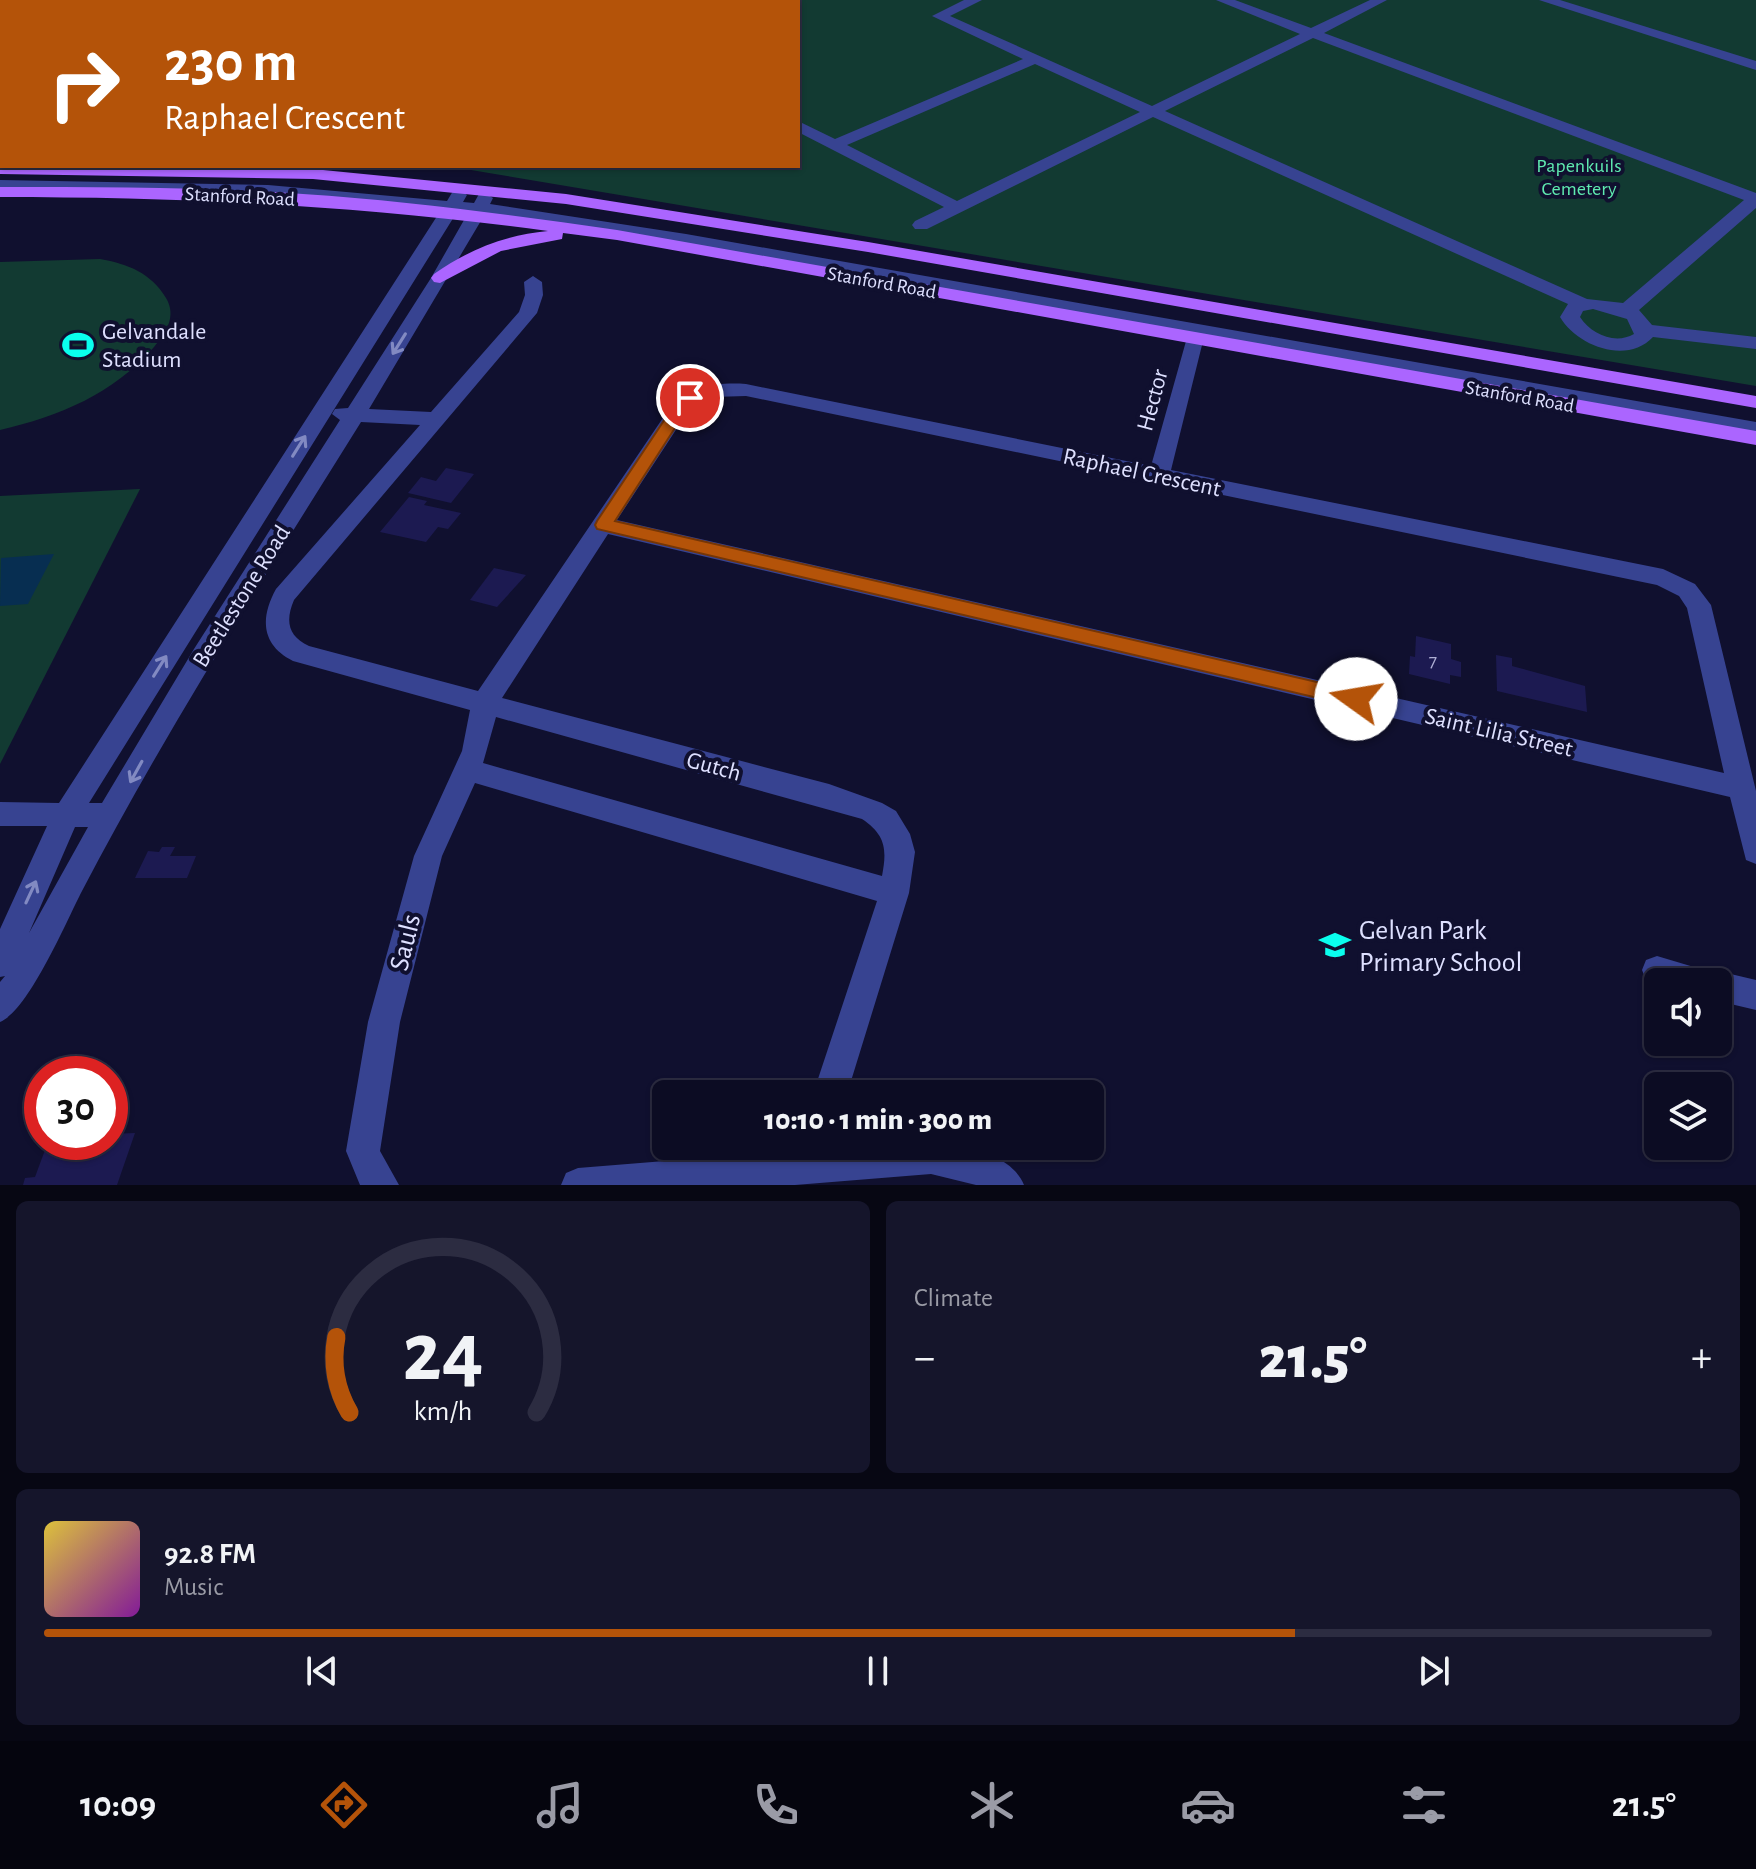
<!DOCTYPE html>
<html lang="en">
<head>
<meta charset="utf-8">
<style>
	:root { --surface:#0c0c23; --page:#15152b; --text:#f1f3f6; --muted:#9a9ba6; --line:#2c2c41; --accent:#b45309 }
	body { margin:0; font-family:"Alegreya Sans",sans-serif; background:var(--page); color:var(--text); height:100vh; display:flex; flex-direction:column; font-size:30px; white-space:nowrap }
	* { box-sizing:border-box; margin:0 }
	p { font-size:26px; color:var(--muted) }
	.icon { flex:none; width:44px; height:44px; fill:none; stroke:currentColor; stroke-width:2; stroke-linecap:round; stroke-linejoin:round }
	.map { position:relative; height:1185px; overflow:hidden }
	.panel { display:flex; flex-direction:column; gap:16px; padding:16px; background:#070713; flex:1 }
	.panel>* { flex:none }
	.hud { position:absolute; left:0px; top:0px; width:800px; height:168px; box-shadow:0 2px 6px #0004,0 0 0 2px var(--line); background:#b45309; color:#fff; overflow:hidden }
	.controls { position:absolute; left:1644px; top:968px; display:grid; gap:16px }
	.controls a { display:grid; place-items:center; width:88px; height:88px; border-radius:12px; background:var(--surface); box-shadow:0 2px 6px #0004,0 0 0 2px var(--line); font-size:40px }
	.speed { position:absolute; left:24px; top:1056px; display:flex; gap:16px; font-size:40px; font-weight:700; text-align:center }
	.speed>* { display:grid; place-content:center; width:104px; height:104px; border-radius:50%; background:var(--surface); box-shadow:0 2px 6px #0004,0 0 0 2px var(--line); line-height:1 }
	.speed .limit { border:12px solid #d22; background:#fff; color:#111 }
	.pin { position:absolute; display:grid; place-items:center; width:68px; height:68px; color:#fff; margin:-34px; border:4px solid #fff; border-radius:50%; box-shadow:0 2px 8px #0007 }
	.me { position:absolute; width:88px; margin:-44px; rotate:283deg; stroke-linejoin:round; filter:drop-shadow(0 0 6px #0008) }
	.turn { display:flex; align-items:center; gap:28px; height:168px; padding:0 32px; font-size:36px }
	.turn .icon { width:104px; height:104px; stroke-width:2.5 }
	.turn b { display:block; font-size:56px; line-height:68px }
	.big { font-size:60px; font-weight:800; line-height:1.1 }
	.panel .tile { flex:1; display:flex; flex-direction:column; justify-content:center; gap:12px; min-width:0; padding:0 28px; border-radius:12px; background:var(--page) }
	.panel .dial { align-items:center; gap:0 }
	.dial svg { height:208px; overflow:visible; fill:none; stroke:var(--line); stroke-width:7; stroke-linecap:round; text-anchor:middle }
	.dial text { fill:var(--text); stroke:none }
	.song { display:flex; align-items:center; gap:24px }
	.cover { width:96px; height:96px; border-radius:12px; background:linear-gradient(135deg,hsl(50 70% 55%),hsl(290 70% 35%)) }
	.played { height:8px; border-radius:4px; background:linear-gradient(90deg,var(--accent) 75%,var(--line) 75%) }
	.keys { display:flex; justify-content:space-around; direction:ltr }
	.heat { display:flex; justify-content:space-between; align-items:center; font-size:44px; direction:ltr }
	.panel .tiles { flex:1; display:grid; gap:16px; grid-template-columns:1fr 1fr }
	.tile:last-child { grid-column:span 2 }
	.trip { position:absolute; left:652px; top:1080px; width:452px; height:80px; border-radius:12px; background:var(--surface); box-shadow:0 2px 6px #0004,0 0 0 2px var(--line); font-weight:800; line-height:80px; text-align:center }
	.tab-bar { display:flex; height:128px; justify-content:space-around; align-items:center; background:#05050e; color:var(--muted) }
	.tab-bar .icon { width:56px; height:56px }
	.tab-bar .selected { color:var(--accent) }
	.tab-bar b { font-size:36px; color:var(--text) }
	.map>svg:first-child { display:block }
	.green { fill:#123a32 }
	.water { fill:#072e51 }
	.building { fill:#1c1a51 }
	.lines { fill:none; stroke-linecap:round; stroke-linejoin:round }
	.minor { fill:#374391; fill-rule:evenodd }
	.major { fill:#ab65ff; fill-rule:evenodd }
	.oneway { stroke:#828ac2 }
	.route { fill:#b45309; stroke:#753606; stroke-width:2 }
	.labels { text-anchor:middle; stroke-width:8; stroke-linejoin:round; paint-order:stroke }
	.far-park-label { font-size:20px; fill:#5feab0; stroke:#10102f }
	.far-street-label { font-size:20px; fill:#dee0ff; stroke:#10102f }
	.number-label { font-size:20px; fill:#aeaed4 }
	.poi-label { font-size:24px; fill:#dee0ff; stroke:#10102f; text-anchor:start }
	.street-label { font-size:24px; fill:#dee0ff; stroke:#10102f }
	.near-poi-label { font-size:28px; fill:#dee0ff; stroke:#10102f; text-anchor:start }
	.near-street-label { font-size:28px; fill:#dee0ff; stroke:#10102f }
</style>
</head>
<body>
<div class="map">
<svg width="1756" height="1185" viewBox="0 0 1756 1185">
	<rect width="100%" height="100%" fill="#10102f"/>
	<g class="green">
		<polygon points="0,0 226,0 2,2 0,118"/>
		<polygon points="730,0 1756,0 1756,386 453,167 798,166 798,2 724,2"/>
		<path d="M 100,259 C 128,264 151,273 166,298 C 177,316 166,333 154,347 C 113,394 60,416 0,430 L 0,262 Z"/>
		<polygon points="140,489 0,764 0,496"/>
	</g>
	<polygon class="water" points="54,554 28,604 0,606 1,558"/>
	<g class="building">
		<polygon points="446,468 474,474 451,503 408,493 421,477 436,481"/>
		<polygon points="409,497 427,501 424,505 461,513 448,529 438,527 426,542 380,532"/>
		<polygon points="494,568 526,575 497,607 470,600"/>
		<polygon points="1416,636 1451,644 1451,659 1461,662 1461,677 1450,675 1450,684 1409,674 1410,656 1415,657"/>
		<polygon points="1496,655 1512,658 1512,666 1585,686 1587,712 1497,691"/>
		<polygon points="162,847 175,847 170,856 196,856 187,878 135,878 148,851 159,852"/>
		<polygon points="135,1133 117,1185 23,1185 25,1178 35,1177 48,1142 110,1142 110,1134"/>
	</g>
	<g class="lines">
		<g class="minor">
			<polygon points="219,0 233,0 217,2"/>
			<path d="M 964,0 L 982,0 L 950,16 L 1152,106 L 1300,34 L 1216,0 L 1235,0 L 1311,28 L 1370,0 L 1387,0 L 1324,33 L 1756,193 L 1756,208 L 1639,310 L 1652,325 L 1756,337 L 1756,349 L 1653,337 C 1627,365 1577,346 1560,317 L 1568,304 L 1153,117 L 927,229 L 915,229 L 912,225 L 915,221 L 944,207 L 798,132 L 798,121 L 835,139 L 1023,59 L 932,16 ZM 1313,38 L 1744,200 L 1623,303 L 1587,299 L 1165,111 ZM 1035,64 L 1140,112 L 957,201 L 847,145 ZM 1593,309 L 1627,319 L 1634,334 C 1615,345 1591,334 1580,317 L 1583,311 Z"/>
			<polygon points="1539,0 1560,0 1756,61 1756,70"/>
			<rect x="0" y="128" width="2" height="10"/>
			<path d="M 0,180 L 268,185 L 447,201 L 453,191 L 459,190 L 467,195 L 463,202 L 474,203 L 479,194 L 485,193 L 493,198 L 490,204 L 686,234 L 1756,422 L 1756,436 L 1204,337 L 1171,470 L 1663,569 L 1695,584 L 1711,605 L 1756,791 L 1756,864 L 1746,860 L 1730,797 L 608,534 L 502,698 L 829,784 L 882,803 L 896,811 L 910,834 L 915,852 L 909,893 L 847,1094 L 813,1094 L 877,901 L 475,783 L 442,856 L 400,1022 L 380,1151 L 399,1185 L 360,1185 L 346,1151 L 368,1022 L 414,856 L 462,751 L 470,710 L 293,661 C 261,645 260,618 276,589 L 420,425 L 361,422 C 265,576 166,730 82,891 C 66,922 29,1010 0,1022 L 0,982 L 5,976 L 0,977 L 0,929 L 47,826 L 0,826 L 0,802 L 59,803 L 441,210 L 268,195 L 0,190 ZM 457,212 L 468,213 L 431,278 L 348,408 L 335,409 L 332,414 L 340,420 L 194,649 L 102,803 L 89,803 ZM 485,214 L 686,244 L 1188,334 L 1151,466 L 746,384 C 717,382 693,386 671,406 L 478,691 L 309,646 C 288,636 285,621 294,600 L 537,313 L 543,295 L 542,282 L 533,276 L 524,282 L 525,295 L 519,312 L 431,412 L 369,409 ZM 746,396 L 1657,585 L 1679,596 L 1687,608 L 1724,773 L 617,520 L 685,416 L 713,397 ZM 496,717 L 862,819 C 886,835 887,850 882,876 L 483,763 ZM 75,827 L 88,827 L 29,933 Z"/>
			<polygon points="1657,956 1714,973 1718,971 1756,980 1756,1010 1718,1001 1718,982 1658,982 1658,985 1646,980 1642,970 1646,960"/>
			<path d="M 853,1146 L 963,1146 C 986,1151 1015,1162 1024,1185 L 976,1185 L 931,1174 L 795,1185 L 561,1185 L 566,1173 L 578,1168 Z"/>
		</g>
		<g class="major">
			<polygon points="0,164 313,169 566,194 868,242 1756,396 1756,408 868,252 566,204 313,179 0,174"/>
			<path d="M 0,187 C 101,187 202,187 303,194 C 408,201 513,215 617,230 L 1756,431 L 1756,445 L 617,240 L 563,233 L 562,239 L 501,251 L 440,283 L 434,282 L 431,278 L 434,274 C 468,250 505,235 548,231 C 365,206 184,197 0,197 Z"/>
		</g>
	</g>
	<defs><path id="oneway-shaft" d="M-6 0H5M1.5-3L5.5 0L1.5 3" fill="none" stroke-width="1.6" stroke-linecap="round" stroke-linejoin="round" transform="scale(2)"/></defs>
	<g class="oneway">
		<use href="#oneway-shaft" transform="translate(399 344) rotate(122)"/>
		<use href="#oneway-shaft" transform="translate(299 446) rotate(-58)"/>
		<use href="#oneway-shaft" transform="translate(160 666) rotate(-58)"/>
		<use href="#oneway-shaft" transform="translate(136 772) rotate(119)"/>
		<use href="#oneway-shaft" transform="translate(31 892) rotate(-65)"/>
	</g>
	<polygon class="route" points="690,393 698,398 684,414 615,521 1356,691 1363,693 1366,699 1363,704 1356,707 597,529 595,525 597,521 673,407"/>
	<defs>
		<symbol id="stadium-bare" viewBox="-9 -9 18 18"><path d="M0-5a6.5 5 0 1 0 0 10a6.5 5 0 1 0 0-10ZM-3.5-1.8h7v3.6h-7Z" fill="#0affee" stroke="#10102f" stroke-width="2.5" paint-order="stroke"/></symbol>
		<symbol id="school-bare" viewBox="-9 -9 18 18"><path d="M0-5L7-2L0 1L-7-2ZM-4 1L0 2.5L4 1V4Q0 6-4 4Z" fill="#0affee" stroke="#10102f" stroke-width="2.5" paint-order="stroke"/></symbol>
	</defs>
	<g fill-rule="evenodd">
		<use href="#stadium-bare" x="56" y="323" width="44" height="44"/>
		<use href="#school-bare" x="1313" y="923" width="44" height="44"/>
	</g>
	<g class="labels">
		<g class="far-park-label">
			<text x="1579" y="172">Papenkuils<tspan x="1579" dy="23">Cemetery</tspan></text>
		</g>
		<g class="far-street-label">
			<text transform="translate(240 196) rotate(3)" y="7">Stanford Road</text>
			<text transform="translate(882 282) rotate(10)" y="7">Stanford Road</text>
			<text transform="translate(1520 396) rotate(10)" y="7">Stanford Road</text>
		</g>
		<g class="number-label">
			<text x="1433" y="667">7</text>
		</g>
		<g class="poi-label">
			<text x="102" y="339">Gelvandale<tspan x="102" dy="28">Stadium</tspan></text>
		</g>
		<g class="street-label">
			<text transform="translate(1152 400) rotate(-75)" y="8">Hector</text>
			<text transform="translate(1142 472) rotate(12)" y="8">Raphael Crescent</text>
			<text transform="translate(241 596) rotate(-58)" y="8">Beetlestone Road</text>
			<text transform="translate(1499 732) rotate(13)" y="8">Saint Lilia Street</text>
			<text transform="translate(714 766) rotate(15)" y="8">Gutch</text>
		</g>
		<g class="near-poi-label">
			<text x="1359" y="939">Gelvan Park<tspan x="1359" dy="32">Primary School</tspan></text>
		</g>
		<g class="near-street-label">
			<text transform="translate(404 942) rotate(-76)" y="10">Sauls</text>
		</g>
	</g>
</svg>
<div class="controls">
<a><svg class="icon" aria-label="sound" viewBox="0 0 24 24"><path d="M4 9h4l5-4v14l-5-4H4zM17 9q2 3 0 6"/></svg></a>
<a><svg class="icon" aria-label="layers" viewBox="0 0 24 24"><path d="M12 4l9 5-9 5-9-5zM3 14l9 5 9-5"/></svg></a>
</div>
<div class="speed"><div class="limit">30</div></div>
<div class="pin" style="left:690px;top:398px;background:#d93025"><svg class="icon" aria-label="arrive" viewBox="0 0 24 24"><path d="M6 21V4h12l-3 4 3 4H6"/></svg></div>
<svg class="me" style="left:1356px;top:699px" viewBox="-20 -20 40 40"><circle r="19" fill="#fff"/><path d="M0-13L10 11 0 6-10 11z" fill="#b45309"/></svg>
<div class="trip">10:10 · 1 min · 300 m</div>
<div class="hud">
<div class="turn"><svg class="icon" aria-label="right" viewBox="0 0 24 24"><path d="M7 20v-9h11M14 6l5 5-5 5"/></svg><div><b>230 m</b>Raphael Crescent</div></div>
</div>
</div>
<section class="panel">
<div class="tiles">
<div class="tile dial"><svg viewBox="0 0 100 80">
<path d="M14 69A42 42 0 1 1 86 69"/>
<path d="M14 69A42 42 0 0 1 9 40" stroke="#b45309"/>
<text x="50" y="56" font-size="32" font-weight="700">24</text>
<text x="50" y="72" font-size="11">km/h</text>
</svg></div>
<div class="tile"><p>Climate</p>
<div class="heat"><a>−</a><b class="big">21.5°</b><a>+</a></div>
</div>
<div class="tile">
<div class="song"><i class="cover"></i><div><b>92.8 FM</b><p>Music</p></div></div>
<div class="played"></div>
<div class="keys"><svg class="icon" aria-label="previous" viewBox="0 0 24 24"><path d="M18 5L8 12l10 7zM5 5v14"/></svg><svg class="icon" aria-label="pause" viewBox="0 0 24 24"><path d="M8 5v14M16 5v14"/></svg><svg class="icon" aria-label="next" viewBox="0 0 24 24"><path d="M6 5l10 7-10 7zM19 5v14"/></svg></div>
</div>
</div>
</section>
<nav class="tab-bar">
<b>10:09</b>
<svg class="icon selected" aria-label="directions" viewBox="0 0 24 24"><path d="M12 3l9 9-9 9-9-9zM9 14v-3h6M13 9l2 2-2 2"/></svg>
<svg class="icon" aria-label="music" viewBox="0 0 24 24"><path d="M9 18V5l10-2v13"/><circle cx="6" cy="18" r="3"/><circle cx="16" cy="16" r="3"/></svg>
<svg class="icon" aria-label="phone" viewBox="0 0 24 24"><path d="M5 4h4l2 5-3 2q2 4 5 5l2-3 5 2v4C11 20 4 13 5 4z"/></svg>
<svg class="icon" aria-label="climate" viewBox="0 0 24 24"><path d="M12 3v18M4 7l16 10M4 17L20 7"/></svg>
<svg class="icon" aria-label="car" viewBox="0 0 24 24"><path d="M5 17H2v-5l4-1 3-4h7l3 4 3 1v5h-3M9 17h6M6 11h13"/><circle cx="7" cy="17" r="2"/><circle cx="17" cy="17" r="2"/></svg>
<svg class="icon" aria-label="filters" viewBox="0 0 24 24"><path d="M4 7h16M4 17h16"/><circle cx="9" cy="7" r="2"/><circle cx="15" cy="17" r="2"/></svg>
<b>21.5°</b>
</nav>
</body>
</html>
